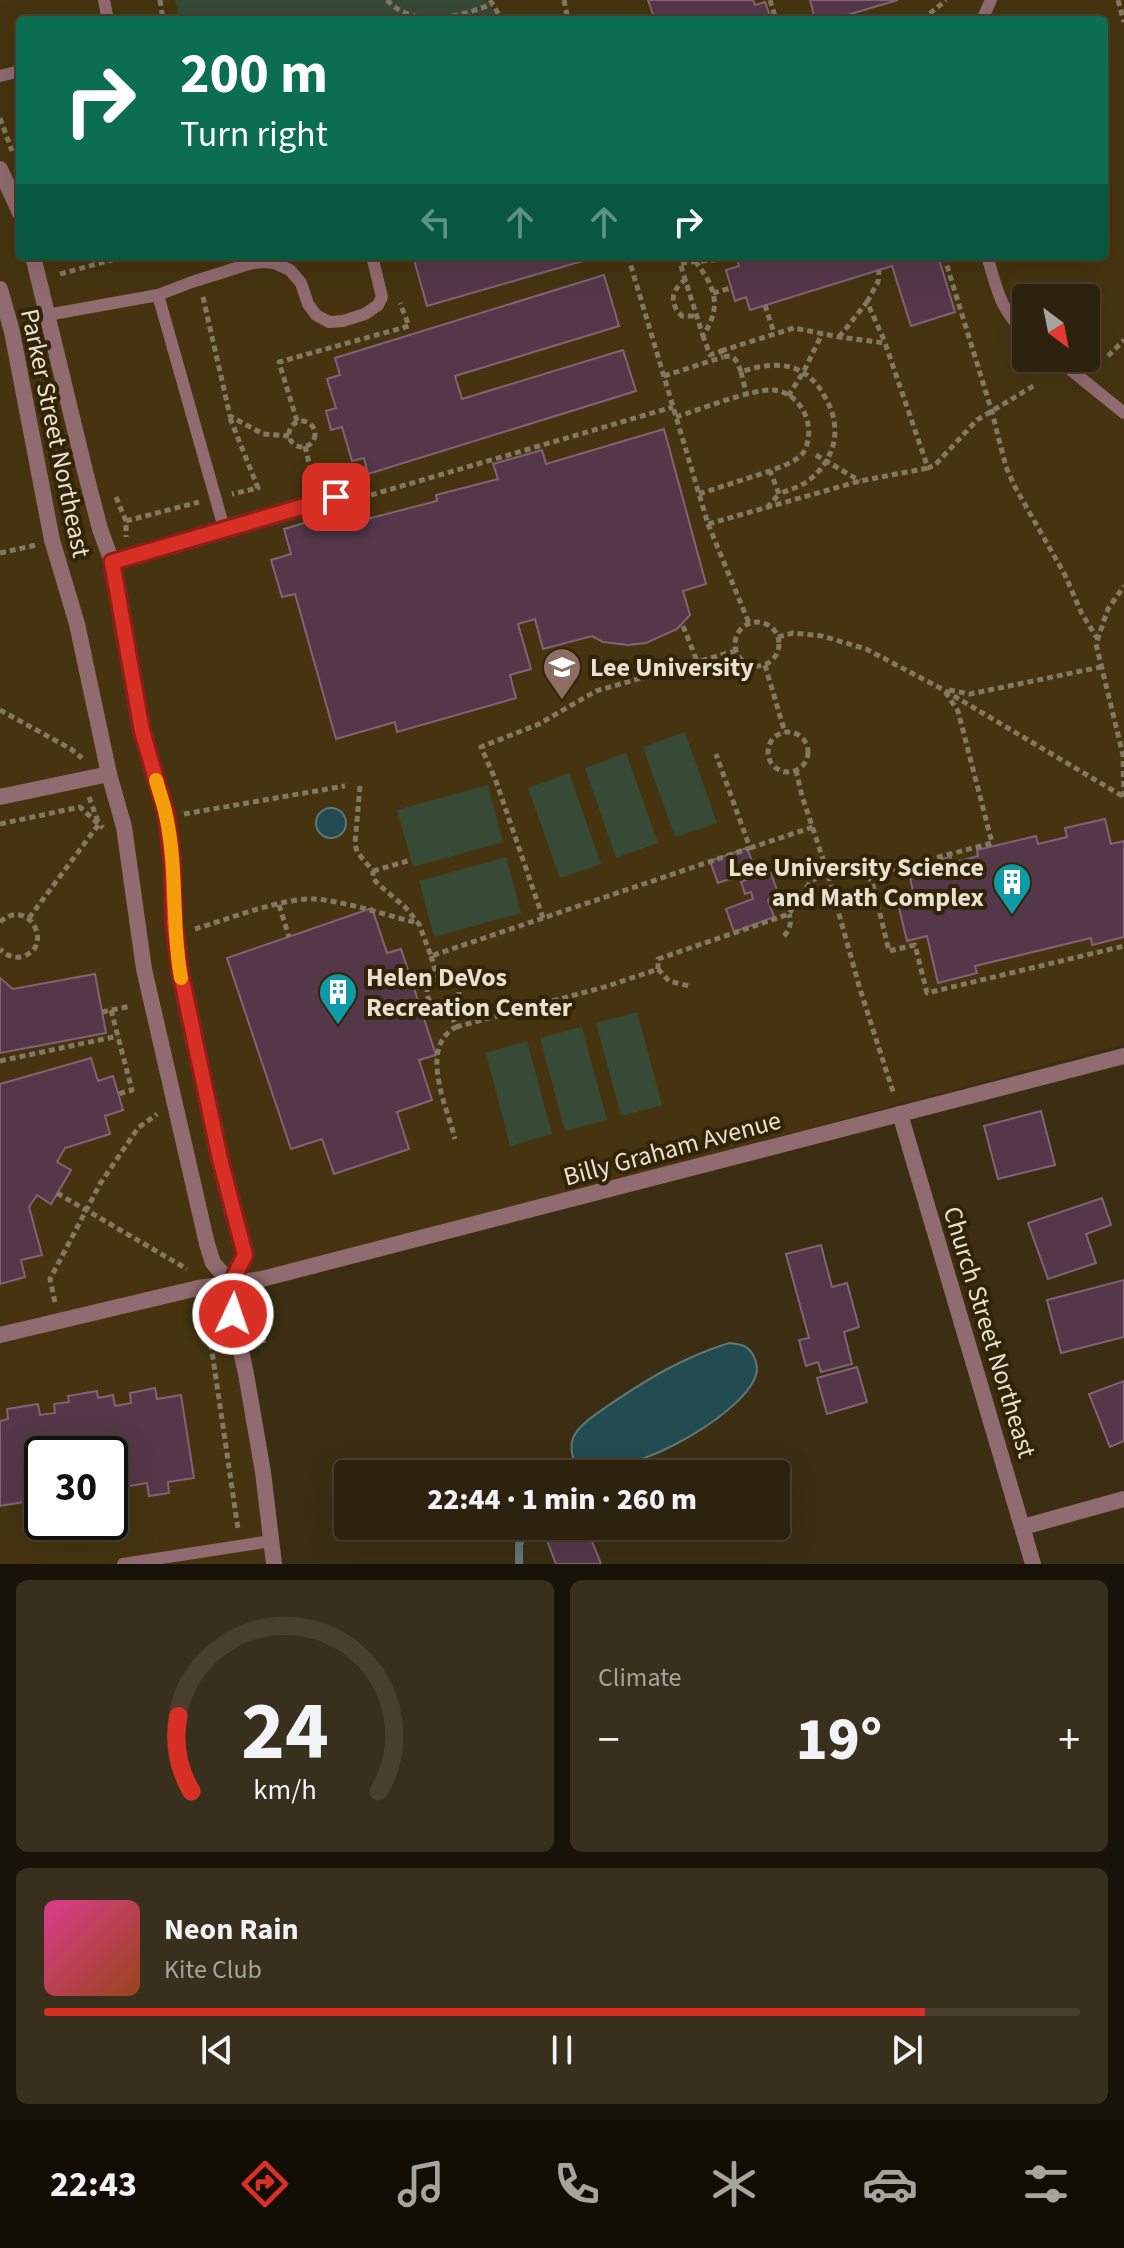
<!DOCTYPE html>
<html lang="en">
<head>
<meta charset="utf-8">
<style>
	:root { --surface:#2c220e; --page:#382f1c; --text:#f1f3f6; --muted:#a6a49e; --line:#483f2e; --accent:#d93025 }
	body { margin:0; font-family:"Source Sans 3",sans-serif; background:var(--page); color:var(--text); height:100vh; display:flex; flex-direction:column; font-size:30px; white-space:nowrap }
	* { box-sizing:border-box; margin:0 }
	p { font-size:26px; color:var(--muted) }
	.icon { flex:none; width:44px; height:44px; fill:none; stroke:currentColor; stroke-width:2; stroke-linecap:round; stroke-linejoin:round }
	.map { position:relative; height:1564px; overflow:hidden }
	.panel { display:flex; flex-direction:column; gap:16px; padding:16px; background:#181308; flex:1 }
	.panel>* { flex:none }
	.top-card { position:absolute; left:16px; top:16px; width:1092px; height:244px; border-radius:8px; box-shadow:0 8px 32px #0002,0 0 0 2px var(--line); background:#0b6e4f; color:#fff; overflow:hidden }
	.needle { width:52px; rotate:148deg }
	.controls { position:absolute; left:1012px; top:284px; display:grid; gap:16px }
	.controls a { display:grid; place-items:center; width:88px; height:88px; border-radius:8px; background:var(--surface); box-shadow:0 8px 32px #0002,0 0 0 2px var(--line); font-size:40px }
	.speed { position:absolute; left:24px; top:1436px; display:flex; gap:16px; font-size:40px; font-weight:700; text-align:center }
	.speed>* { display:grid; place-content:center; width:104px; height:104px; border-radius:50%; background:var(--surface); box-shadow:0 8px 32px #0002,0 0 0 2px var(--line); line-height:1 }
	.speed .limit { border:4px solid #111; border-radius:12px; background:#fff; color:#111 }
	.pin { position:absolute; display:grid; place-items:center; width:68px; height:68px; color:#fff; margin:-34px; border-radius:16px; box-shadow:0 4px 12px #0006 }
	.me { position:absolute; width:88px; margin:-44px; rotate:3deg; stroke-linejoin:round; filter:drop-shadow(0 0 6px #0008) }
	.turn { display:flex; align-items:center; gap:28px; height:168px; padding:0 32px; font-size:36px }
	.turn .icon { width:104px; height:104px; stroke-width:2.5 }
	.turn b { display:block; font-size:56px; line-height:68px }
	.lanes { display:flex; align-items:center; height:76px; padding:0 32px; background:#0003; justify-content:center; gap:40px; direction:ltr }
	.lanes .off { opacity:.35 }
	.big { font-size:60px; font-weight:800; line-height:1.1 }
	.panel .card { flex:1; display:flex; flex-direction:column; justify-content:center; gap:12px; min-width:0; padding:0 28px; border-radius:12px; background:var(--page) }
	.panel .dial { align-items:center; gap:0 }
	.dial svg { height:208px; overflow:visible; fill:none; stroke:var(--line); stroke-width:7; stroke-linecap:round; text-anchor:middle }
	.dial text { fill:var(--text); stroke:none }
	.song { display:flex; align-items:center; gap:24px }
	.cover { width:96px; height:96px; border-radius:12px; background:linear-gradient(135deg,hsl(330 70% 55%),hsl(20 70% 35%)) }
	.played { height:8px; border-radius:4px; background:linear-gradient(90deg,var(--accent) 85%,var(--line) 85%) }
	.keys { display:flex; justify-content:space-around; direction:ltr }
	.heat { display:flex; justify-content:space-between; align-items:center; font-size:44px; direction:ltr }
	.panel .tiles { flex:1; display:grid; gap:16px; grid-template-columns:1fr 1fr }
	.card:last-child { grid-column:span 2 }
	.trip { position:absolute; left:334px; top:1460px; width:456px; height:80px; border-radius:8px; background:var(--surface); box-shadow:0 8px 32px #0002,0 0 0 2px var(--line); font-weight:800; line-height:80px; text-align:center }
	.tabs { display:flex; height:128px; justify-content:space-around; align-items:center; background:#120e06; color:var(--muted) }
	.tabs .icon { width:56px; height:56px }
	.tabs .selected { color:var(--accent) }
	.tabs b { font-size:36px; color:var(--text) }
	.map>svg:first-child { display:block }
	.built { fill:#45340f; fill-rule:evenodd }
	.green { fill:#374a36 }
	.water { fill:#234b52; stroke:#5e7878; stroke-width:2 }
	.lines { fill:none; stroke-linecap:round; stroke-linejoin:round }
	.stream { stroke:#5e7878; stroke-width:8 }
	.building { fill:#543849; stroke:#816375; stroke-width:2 }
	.path { stroke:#837861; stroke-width:5; stroke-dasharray:6 4; stroke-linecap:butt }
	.lane { stroke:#906b6f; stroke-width:12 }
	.street { stroke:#906b6f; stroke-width:16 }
	.route-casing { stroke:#8d1f18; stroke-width:20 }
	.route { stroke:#d93025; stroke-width:14 }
	.slow { stroke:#f59e0b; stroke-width:14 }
	.labels { text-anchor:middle; stroke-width:8; stroke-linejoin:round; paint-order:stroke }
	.street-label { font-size:26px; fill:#e9e0d0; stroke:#312407 }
	.poi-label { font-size:26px; font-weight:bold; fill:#e9e0d0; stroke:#312407; text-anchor:start }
</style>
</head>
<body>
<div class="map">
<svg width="1124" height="1564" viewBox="0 0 1124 1564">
	<rect width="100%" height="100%" fill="#3b2e12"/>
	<path class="built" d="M 0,0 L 1124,0 L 1124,1044 L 231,1283 L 274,1564 L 0,1564 ZM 20,20 L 1104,20 L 1104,256 L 20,256 ZM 1026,298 L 1086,298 L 1086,358 L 1026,358 ZM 42,1454 L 110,1454 L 110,1522 L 42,1522 Z"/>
	<g class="green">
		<polygon points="175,0 486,0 498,20 179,20"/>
		<polygon points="685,732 717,823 675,837 643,747"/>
		<polygon points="626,753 658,843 616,858 585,768"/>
		<polygon points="569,773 601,864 560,878 528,788"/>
		<polygon points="488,785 503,842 413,867 397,810"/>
		<polygon points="506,857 521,913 434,937 419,881"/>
		<polygon points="637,1012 662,1105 621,1116 596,1023"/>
		<polygon points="582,1027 607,1120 565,1131 540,1038"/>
		<polygon points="527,1041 552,1134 510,1146 486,1053"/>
	</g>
	<g class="water">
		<circle cx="331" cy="823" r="15"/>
		<path d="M 729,1343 C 742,1344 749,1346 754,1357 C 757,1363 758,1368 756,1375 C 744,1416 611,1491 574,1462 C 572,1454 570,1446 573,1438 C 579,1424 597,1414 609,1405 C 649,1378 682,1358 729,1343 Z"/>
	</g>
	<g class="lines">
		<g class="stream">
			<polyline points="573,1474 589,1463"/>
			<polyline points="519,1564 519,1545 525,1526"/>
		</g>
	</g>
	<g class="building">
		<polygon points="648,0 753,0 755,5 765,2 770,16 761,20 655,20"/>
		<polygon points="810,0 898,0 830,20 815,20"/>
		<polygon points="413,256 600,256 427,306"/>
		<polygon points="739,256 938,256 955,312 911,326 892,266 750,310 746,297 735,301 726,270 739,266 736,257"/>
		<polygon points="604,275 619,326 455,376 462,399 623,350 636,391 368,474 364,458 352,461 342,427 331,430 326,411 336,408 327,379 340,375 335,358"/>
		<polygon points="664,429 706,584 683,591 690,615 677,629 646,643 628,645 603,642 592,636 543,649 535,619 518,624 531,669 510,675 516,698 397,732 395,722 336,739 295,594 282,597 271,560 291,554 284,529 328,516 332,528 437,501 436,495 498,479 493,464 542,450 546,464"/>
		<polygon points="1105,819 1111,844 1124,841 1124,937 1092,945 1091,938 975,966 977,973 938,983 927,936 907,941 896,895 913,891 908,868 951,857 952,863 978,856 977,850 1036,836 1038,844 1067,837 1065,828"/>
		<polygon points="747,848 754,866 767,862 779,896 768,900 774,917 734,932 726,909 753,899 751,892 745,894 741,882 746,880 744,874 718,883 710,861"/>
		<polygon points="372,908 387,953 401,949 436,1055 419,1060 432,1100 397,1112 409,1149 334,1174 322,1139 291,1149 227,958"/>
		<polygon points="95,974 106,1033 0,1053 0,978 13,989"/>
		<polygon points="91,1058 98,1081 113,1076 123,1110 105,1116 110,1134 65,1148 57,1162 71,1170 51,1204 37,1195 29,1207 42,1255 21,1260 25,1277 0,1284 0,1084"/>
		<polygon points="1041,1111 1055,1165 998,1179 984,1126"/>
		<polygon points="1102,1198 1111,1225 1086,1234 1096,1263 1048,1279 1028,1223"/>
		<polygon points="821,1245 832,1287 847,1283 859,1327 844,1332 852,1364 821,1372 818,1362 806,1366 799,1340 809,1338 786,1254"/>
		<polygon points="1124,1280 1124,1337 1061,1353 1047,1300"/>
		<polygon points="857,1367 867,1402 827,1414 817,1378"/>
		<polygon points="1124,1381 1124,1441 1110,1447 1089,1394"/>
		<polygon points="155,1388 157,1399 181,1395 194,1478 168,1482 169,1493 149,1496 147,1483 124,1487 126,1497 111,1500 113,1508 110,1509 110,1454 42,1454 42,1514 26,1517 24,1502 0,1506 0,1421 8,1419 7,1409 38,1404 40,1415 55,1413 54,1404 69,1402 68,1396 97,1391 98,1398 113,1395 115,1406 131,1403 130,1393"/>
		<polygon points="553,1526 586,1526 601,1564 556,1564 543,1530"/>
	</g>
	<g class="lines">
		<g class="path">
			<polyline points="160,0 163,20"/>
			<path d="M 387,0 C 414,29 460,17 492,4"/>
			<polyline points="490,0 502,20"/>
			<polyline points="564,0 568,20"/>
			<polyline points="770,0 776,20"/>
			<polyline points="1118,0 1124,22"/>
			<polyline points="922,20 946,0"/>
			<polyline points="0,118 12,151"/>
			<polyline points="628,256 708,524 860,481 928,468"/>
			<polyline points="944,256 992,412 1006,467 1015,487 1065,575 1082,614 1097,638"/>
			<path d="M 695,261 C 716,288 722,306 703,336 L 680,263 L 714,260 L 712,256"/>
			<polyline points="60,274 126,256"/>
			<path d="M 686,279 C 672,289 668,303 682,316 L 697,316"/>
			<polyline points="713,293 731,288"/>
			<polyline points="203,297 230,416 263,434 289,436"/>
			<polyline points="867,302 878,282 879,270"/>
			<polyline points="765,305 774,333"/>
			<polyline points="839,337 867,302 885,342"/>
			<polyline points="721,351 794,328 839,337 885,343 928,468 935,465 977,420 1035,385"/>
			<polyline points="1108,356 1124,340"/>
			<polyline points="741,372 747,396"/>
			<polyline points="664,376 723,357"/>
			<polyline points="788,396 803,373 822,334"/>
			<path d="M 676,417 C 698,410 752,389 773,390 C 802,392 818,429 803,453 C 795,463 781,466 770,471 L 779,494 C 788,490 800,487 808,481 C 835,460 843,429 826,399 C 819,385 810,375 796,369 C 778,362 758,366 741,372 C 737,361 735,354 723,357 L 721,351 L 710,355 L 703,336"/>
			<polyline points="230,418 258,488 232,494"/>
			<polyline points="297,421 279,362 409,326 400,303"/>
			<circle cx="302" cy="434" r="13"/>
			<polyline points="305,446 314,484"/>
			<polyline points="816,455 860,481"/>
			<polyline points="699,494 770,471"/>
			<polyline points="371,495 673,407"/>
			<polyline points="116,497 126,521 126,537"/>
			<polyline points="767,508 779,494"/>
			<polyline points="126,521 199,502"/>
			<polyline points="708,524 749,623"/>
			<polyline points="0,553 36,545"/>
			<circle cx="757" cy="644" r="22"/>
			<polyline points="683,626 697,661"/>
			<polyline points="778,637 793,633 822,636 866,649 944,690 1124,797"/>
			<polyline points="765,665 785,733"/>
			<polyline points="949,690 970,694 1101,667"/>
			<polyline points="0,710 71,749 82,758"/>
			<circle cx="788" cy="752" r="20"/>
			<polyline points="796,770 802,796 827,871 860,989 894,1095"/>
			<polyline points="360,786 355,843 357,852 373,871 373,878 378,884 405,907 419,924 431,956 750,848 716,754"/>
			<polyline points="1124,797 1123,755 1096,644 1108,609 1124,586"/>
			<polyline points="184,814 345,786"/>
			<polyline points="0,824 80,807 103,828"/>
			<polyline points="750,848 813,827"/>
			<polyline points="373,871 411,860"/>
			<polyline points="867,876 872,881 889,951 915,945 927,993 1124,946"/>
			<polyline points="279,905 289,937"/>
			<polyline points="29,918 99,824 89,797"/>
			<polyline points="543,918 496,781 481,747 539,724 596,691 735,651"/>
			<path d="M 0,922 C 29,896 54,946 24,956 C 14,959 7,956 0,949"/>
			<path d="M 195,929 C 225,920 285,897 315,899 C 349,902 384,915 418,923"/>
			<path d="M 784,936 C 790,929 792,923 789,914"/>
			<polyline points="431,956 437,977"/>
			<polyline points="658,969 669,981 689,986"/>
			<circle cx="443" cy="992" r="16"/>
			<path d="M 449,1007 L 456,1027 C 418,1047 447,1107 455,1139"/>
			<polyline points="111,1010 132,1090 118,1094"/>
			<polyline points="102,1012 131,1006"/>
			<polyline points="456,1027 608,986 658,969 658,959 789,914 810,882 827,871 867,876 992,843 958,711 944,690"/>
			<polyline points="0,1061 118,1036"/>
			<polyline points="57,1193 187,1269"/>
			<polyline points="55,1302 50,1279 100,1184 138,1128 157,1114"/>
			<polyline points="208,1324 238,1529"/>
			<polyline points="263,1343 263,1323 267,1304"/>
		</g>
		<g class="lane">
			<polyline points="104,0 108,20"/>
			<polyline points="982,20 991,0"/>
			<polyline points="0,76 20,71"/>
			<path d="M 987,256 C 997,288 1000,311 1026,333"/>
			<polyline points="158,295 224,528"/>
			<polyline points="47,315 158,295 192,282 249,264 262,262 274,263 290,270 301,283 308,304 316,315 329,322 343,321 365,314 378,305 382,297 372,256"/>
			<polyline points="1056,358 1124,413"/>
			<polyline points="112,562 353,492"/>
			<polyline points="123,1564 271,1541"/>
		</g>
		<g class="street">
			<polyline points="0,169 20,213"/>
			<polyline points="33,256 85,471 100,529 112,562 142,731 167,817 172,863 174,923 180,971 220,1159 245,1255 231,1283 233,1314 246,1374 263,1472 274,1564"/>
			<polyline points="0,289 12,332 52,540 77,624 109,774 124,827 144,969 207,1244 213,1263 231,1283"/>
			<polyline points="0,797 109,774"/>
			<polyline points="900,1114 1033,1564"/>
			<polyline points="0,1335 198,1288 262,1279 1124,1056"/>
			<polyline points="1023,1527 1124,1499"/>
		</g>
	</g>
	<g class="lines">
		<defs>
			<polyline id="route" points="233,1314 231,1283 245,1255 220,1159 180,971 174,923 172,863 167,817 142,731 112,562 336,497"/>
		</defs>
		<use href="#route" class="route-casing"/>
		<use href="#route" class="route"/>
		<path class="slow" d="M 156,780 C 159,792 164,804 166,816 C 178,869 171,925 181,978"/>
	</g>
	<defs>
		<symbol id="university-pin" viewBox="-11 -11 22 30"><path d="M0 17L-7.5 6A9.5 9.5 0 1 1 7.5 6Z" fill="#8d6e63" stroke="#312407"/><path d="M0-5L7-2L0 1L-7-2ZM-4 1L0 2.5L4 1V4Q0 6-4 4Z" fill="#fff"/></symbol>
		<symbol id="building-pin" viewBox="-11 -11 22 30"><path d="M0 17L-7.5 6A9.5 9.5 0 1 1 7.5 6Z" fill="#0f9aa8" stroke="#312407"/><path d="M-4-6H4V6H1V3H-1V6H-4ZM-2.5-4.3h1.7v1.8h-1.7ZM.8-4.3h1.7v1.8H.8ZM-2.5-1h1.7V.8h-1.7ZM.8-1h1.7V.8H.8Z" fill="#fff"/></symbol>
	</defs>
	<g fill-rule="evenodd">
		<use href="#university-pin" x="540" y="645" width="44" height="60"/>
		<use href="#building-pin" x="990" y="860" width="44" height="60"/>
		<use href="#building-pin" x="316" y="970" width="44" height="60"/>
	</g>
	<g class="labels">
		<g class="street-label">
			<text transform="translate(56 433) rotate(78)" y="9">Parker Street Northeast</text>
			<text transform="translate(672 1148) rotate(-15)" y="9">Billy Graham Avenue</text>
			<text transform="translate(990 1332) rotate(73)" y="9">Church Street Northeast</text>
		</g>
		<g class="poi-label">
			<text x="590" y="676">Lee University</text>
			<text x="984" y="876" text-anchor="end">Lee University Science<tspan x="984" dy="30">and Math Complex</tspan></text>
			<text x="366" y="986">Helen DeVos<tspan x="366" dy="30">Recreation Center</tspan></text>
		</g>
	</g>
</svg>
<div class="controls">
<a><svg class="needle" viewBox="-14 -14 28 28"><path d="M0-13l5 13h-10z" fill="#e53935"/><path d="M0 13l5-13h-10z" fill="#a6a49e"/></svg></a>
</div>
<div class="speed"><div class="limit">30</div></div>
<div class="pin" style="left:336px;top:497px;background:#d93025"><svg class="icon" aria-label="arrive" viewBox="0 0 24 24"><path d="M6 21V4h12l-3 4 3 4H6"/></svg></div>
<svg class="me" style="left:233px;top:1314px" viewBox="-20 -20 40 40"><circle r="17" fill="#d93025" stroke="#fff" stroke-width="3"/><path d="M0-11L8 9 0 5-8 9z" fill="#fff"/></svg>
<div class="trip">22:44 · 1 min · 260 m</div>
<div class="top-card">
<div class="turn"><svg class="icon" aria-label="right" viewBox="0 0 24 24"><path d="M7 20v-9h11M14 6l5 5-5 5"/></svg><div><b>200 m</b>Turn right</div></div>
<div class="lanes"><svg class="icon off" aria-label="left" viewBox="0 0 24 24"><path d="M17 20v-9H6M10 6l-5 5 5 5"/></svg><svg class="icon off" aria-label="ahead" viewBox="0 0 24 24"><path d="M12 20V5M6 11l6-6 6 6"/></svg><svg class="icon off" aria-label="ahead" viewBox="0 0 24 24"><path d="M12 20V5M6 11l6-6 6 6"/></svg><svg class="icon" aria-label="right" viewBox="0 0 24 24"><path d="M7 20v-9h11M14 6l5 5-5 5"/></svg></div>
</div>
</div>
<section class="panel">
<div class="tiles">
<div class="card dial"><svg viewBox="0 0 100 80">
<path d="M14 69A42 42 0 1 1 86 69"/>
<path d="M14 69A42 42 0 0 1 9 40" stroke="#d93025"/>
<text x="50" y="56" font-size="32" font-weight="700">24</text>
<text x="50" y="72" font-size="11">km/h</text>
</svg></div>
<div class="card"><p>Climate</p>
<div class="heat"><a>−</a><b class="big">19°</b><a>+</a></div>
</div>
<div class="card">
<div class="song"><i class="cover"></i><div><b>Neon Rain</b><p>Kite Club</p></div></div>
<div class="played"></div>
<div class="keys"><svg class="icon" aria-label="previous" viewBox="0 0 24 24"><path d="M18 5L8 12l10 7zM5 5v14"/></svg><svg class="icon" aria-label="pause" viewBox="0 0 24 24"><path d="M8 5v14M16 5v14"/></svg><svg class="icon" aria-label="next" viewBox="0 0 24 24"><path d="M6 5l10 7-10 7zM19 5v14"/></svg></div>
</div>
</div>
</section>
<nav class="tabs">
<b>22:43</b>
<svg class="icon selected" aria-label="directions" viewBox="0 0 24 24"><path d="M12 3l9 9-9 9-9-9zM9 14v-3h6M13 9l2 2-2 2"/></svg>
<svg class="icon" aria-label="music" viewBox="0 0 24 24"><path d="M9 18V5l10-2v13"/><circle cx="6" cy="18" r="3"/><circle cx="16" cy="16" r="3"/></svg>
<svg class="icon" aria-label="phone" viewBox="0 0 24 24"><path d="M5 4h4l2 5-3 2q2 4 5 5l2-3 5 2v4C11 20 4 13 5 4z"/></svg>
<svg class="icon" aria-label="climate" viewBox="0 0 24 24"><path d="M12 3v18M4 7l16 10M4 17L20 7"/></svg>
<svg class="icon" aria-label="car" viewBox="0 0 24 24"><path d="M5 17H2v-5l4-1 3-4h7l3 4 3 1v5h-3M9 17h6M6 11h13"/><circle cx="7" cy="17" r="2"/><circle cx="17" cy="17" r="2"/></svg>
<svg class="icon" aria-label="filters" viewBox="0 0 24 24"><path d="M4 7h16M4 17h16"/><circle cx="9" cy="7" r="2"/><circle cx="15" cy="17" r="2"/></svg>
</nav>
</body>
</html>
